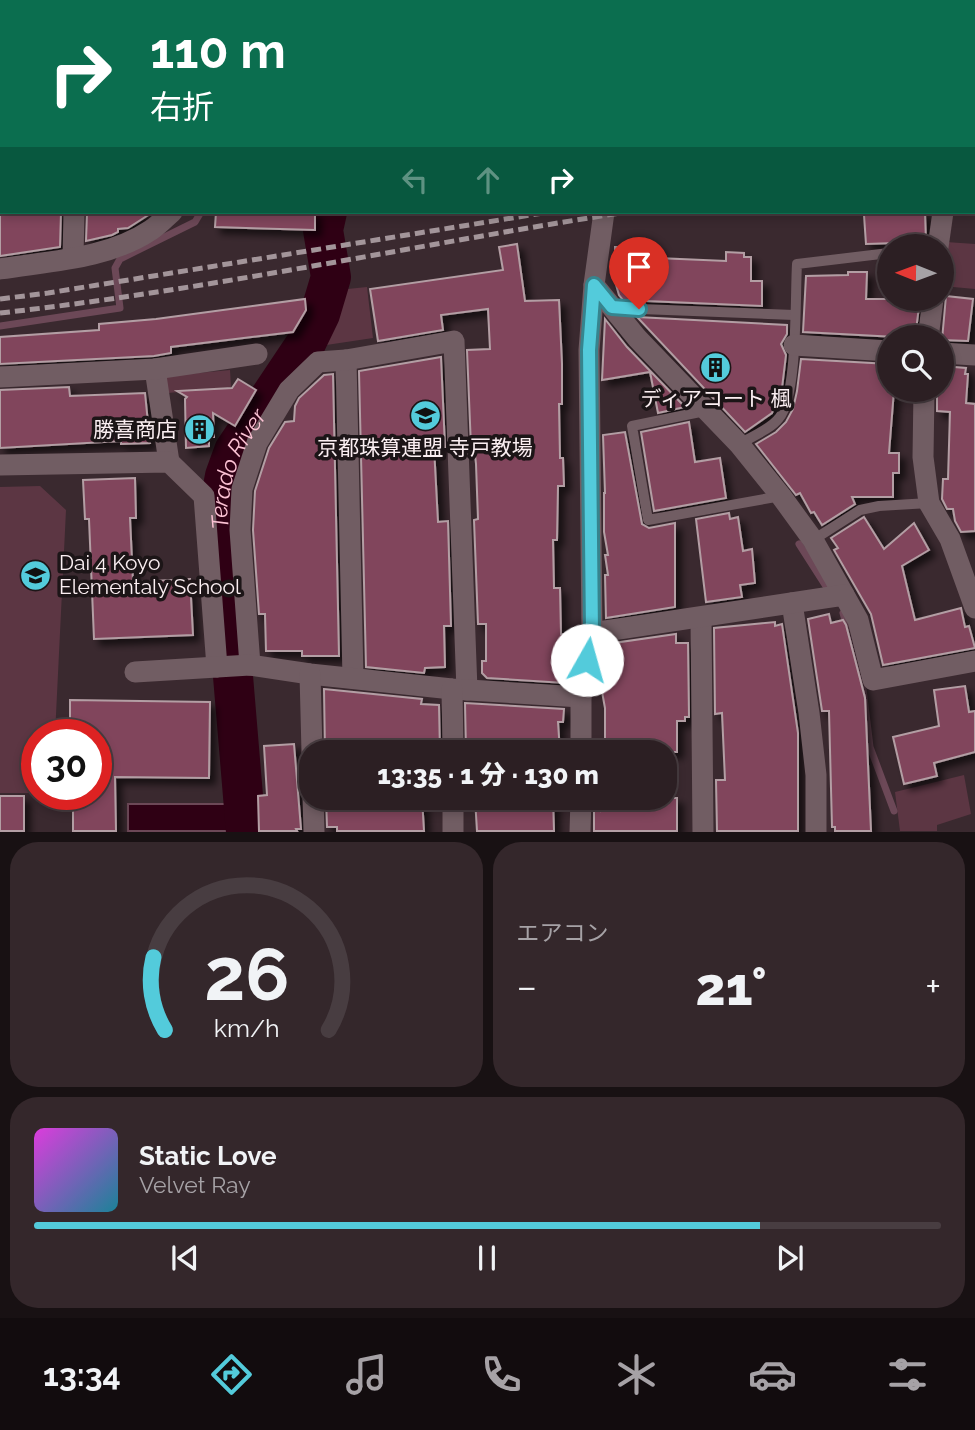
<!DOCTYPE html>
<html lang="ja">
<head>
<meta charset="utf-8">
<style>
	:root { --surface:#2c1f23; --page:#34272b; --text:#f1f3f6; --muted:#a6a2a6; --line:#483d41; --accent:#53cbdb }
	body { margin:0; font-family:Raleway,"Noto Sans JP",sans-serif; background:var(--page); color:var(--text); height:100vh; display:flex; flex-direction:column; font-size:26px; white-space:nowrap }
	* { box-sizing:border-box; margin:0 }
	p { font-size:23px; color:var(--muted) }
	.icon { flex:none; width:38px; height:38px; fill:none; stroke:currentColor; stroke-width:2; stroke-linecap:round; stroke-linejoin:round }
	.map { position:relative; height:832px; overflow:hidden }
	.side { display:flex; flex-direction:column; gap:10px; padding:10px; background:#181113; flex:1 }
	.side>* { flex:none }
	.top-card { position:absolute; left:0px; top:0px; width:976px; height:214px; box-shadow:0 4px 10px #0003,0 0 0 2px var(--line); background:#0b6e4f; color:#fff; overflow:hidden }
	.needle { width:46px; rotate:271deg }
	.controls { position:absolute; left:877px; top:234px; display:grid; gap:14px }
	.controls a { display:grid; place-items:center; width:77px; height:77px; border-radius:50%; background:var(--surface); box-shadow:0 4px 10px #0003,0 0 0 2px var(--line); font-size:35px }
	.speed { position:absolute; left:21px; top:719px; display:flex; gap:14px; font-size:35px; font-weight:700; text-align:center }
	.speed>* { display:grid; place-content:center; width:91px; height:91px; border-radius:50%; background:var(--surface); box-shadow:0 4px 10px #0003,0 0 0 2px var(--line); line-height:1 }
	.speed .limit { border:10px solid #d22; background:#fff; color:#111 }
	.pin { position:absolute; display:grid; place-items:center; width:60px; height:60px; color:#fff; margin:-72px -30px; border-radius:50% 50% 50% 0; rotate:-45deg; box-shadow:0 0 7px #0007 }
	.pin .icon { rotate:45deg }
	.me { position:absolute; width:77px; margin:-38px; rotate:7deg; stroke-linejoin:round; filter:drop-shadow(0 0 5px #0008) }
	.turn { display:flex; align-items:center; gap:24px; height:147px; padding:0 35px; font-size:32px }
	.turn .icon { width:91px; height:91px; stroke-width:2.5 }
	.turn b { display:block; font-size:49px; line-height:60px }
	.lanes { display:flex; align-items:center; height:66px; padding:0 35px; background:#0003; justify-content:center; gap:35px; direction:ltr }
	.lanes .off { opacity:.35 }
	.big { font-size:52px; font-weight:800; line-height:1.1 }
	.side .tile { flex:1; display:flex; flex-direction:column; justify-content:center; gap:10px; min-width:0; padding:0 24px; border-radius:28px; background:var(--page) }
	.side .dial { align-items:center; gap:0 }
	.dial svg { height:182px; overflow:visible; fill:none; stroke:var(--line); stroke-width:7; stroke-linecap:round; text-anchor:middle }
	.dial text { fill:var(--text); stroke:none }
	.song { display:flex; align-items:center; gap:21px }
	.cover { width:84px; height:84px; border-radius:10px; background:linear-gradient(135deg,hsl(300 70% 55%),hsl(190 70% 35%)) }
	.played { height:7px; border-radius:4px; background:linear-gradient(90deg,var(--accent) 80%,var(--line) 80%) }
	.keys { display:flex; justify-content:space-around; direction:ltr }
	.heat { display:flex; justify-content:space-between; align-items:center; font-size:38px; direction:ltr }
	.side .tiles { flex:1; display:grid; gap:10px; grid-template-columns:1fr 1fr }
	.tile:last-child { grid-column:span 2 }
	.trip { position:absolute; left:299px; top:740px; width:378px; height:70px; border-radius:28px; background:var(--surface); box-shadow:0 4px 10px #0003,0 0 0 2px var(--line); font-weight:800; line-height:70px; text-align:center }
	.tabs { display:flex; height:112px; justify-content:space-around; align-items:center; background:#120c0e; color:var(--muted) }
	.tabs .icon { width:49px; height:49px }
	.tabs .current { color:var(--accent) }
	.tabs b { font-size:32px; color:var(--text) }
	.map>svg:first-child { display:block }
	.green { fill:#5c3643 }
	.water { fill:#2f0014; stroke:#6c4857; stroke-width:2 }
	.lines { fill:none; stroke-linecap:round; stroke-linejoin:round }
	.stream { stroke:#6c4857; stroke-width:7 }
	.river { stroke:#2f0014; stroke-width:40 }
	.building { fill:#81455b; stroke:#b39ea4; stroke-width:2; filter:url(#shadow) }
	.service { stroke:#715d63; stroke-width:10 }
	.minor { stroke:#715d63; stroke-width:21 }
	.rail { stroke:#a3959a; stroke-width:5; stroke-dasharray:10 5; stroke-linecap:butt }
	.route-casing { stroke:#36848e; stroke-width:18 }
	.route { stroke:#53cbdb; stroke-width:12 }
	.labels { text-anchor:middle; stroke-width:7; stroke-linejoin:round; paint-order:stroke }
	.poi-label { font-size:21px; fill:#fbeff2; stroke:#1c1517 }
	.water-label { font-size:23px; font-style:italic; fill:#fcc2d4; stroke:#1c1517 }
</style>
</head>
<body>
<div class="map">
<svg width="975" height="832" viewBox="0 0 975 832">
	<defs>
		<filter id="shadow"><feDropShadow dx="6" dy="6" stdDeviation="3.5" flood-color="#0009"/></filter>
	</defs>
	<rect width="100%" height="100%" fill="#3a292f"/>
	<g class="green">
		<polygon points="946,242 975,244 975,289 942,286"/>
		<polygon points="367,287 373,338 313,347 330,317 338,290"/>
		<polygon points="230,370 231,387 168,393 166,376"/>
		<polygon points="40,486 66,510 55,735 37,735 37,793 0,793 0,487"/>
		<polygon points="964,775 971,814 937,825 937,831 900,831 895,792"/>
	</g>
	<polygon class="water" points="128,804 228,804 230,831 128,831"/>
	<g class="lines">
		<g class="stream">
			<polyline points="238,2 238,0"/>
			<polyline points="0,326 120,308 115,268 120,259 195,222 201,212"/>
			<polyline points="799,544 831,594"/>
			<polyline points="843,613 862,681 870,747 894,811"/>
		</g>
		<g class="river">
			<polyline points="766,2 767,0"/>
			<path id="s1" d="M 246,832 L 219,508 L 225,476 L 234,451 L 305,345 L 320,314 L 331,277 L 323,230 L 327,212"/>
		</g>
	</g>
	<g class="building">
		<polygon points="0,212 61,212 60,247 0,256"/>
		<polygon points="95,212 153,212 128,228 118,229 118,232 112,235 86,241 87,213"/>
		<polygon points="216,212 315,212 315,230 215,227"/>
		<polygon points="902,212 925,212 926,242 866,244 864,215"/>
		<polygon points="517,244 525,301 559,300 562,364 562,404 559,404 560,458 563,458 564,486 558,486 557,540 553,540 554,588 560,588 561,634 564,634 564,658 570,658 569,680 565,680 565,683 487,678 482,673 482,661 486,661 486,624 478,624 474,520 478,519 476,464 474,446 471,447 467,350 490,349 488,309 441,315 443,330 378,341 370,289 503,270 499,247"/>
		<polygon points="615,247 657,248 657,258 726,261 726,252 744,253 744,257 751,257 751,281 762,281 762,306 623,300 619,295 615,281"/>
		<polygon points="848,272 867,272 866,299 920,299 915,338 803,332 806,276 848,275"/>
		<polygon points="946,296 973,299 968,341 942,340"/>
		<polygon points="305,299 306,310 293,332 171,347 171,353 154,356 0,364 0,337 99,330 99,324 156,319"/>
		<polygon points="637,317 787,325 787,334 781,344 786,355 782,388 772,413 745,432"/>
		<polygon points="605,319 627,347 685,407 658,413 650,372 602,380"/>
		<polygon points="441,357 445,447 434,447 438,522 448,521 451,626 444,626 445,667 425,668 424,673 366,667 359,371"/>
		<polygon points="801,359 889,364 889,390 894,390 889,453 899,453 899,473 893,473 893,497 852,497 855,504 822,525 814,512 811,513 800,493 796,495 756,444 776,432 786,422 793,409 797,391"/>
		<polygon points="942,366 966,368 965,374 968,374 966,403 975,404 975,531 961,532 955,521 953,509 947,509 942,499 943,479 948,479 950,412 937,411 937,390 942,390"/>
		<polygon points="333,374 339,656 302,656 302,651 266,651 265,614 259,614 253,530 255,491 269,448 285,422 294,421 295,406 299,398 324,375"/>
		<polygon points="238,379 256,390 235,426 213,413 214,437 209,437 209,446 186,448 185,399 187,397 177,391 232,388"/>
		<polygon points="69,387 70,396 145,393 150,443 121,444 121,441 0,448 0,390"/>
		<polygon points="689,422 695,462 720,458 726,498 654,511 641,432"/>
		<polygon points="625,432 642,524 649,528 675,523 675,607 606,618 605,575 608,575 605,555 608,555 604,532 604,493 605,493 603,435"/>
		<polygon points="135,478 136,518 130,518 133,582 190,579 193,635 94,639 89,519 85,519 83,480"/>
		<polygon points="729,513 730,519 738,517 743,551 752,549 755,583 740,585 742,597 706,602 696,519"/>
		<polygon points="864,517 884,549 914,523 929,550 902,566 915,620 961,608 965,627 969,626 975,648 883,665 871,614 834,550 838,548 831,538"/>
		<polygon points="829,614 831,623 843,620 846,625 865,698 871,831 835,831 835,827 832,827 829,711 822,711 808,619"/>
		<polygon points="775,622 775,626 782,624 798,733 798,831 717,831 716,780 725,780 722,713 715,714 714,628"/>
		<polygon points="676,634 676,643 688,643 689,717 685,717 685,721 677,721 677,752 605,752 605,708 601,686 607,685 614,643"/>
		<polygon points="965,686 969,712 975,711 975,752 934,763 937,776 904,784 893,737 939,726 934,690"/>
		<polygon points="324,689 422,699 421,704 439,705 440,752 325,752"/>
		<polygon points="70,700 210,702 209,778 115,777 116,831 73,831 73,795 96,795 96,735 70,735"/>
		<polygon points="465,703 564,709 563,722 558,722 560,752 466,752"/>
		<polygon points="294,744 301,829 296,829 297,831 259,831 258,796 267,795 264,746"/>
		<rect x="0" y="796" width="24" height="35"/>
		<polygon points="326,798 422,798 424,831 337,831 337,827 327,827"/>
		<polygon points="475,798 553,798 554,831 477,831"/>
		<polygon points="601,798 677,798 677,831 594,831 594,810 600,811"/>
	</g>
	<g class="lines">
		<g class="service">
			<polyline points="615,308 794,315"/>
			<polyline points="705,411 632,426 648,520 781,496"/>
			<path d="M 739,444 C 751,437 771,429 779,418 C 798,396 795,296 797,264 L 889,253"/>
			<polyline points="813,540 860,510 879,506 929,503"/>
		</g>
		<g class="minor">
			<polyline points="76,0 76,2"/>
			<polyline points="180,0 180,2"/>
			<polyline points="595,0 595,2"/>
			<polyline points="324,2 324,0"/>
			<polyline points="405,2 405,0"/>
			<polyline points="479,2 479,0"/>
			<polyline points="859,2 860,0"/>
			<polyline points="964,2 964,0"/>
			<polyline points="938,247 943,212"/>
			<polyline points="73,257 74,212"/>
			<path d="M 0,269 C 50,261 108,259 151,230 C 159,225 165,218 172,212"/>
			<polyline points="594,285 637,338 739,444 781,496 813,540 844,595"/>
			<polyline points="928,338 933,299"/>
			<polyline points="794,345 889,351"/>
			<polyline points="942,353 975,355"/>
			<polyline points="346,360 353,678"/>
			<polyline points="155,369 169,462"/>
			<polyline points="0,377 155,369 257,354"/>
			<polyline points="924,390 923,457 929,503 950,539 975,608"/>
			<polyline points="0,465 169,462 204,496 217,667"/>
			<polyline points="792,603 809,713 816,775 816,832"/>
			<polyline points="701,618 703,832"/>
			<polyline points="592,633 844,595 858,620 873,680 975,661"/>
			<polyline points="250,665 240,530 242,489 257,443 289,390 318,362 346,360 454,341 467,690"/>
			<polyline points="135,672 250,665 310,674 452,689 581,697"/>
			<polyline points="310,674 312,752"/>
			<polyline points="452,689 453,752"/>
			<polyline points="581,752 581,697 592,633 589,350 594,285 604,212"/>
			<polyline points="313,798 314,832"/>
			<polyline points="453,798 453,832"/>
			<polyline points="580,832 581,798"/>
		</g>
		<g class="rail">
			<polyline points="0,299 48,293 549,212"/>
			<path d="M 0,313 C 210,290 418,244 627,212"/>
		</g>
	</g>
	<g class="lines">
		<defs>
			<polyline id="route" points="587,660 592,633 589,350 594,285 612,307 639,309"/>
		</defs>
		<use href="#route" class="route-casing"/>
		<use href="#route" class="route"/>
	</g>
	<defs>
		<symbol id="building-disc" viewBox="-11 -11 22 22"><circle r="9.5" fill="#53cbdb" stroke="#1c1517"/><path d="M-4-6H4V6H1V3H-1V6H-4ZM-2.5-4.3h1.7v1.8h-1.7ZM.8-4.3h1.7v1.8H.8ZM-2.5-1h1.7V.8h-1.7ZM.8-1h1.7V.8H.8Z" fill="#111"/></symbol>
		<symbol id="school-disc" viewBox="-11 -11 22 22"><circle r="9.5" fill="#53cbdb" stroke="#1c1517"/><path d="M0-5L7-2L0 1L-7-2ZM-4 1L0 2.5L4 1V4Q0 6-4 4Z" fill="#111"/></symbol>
	</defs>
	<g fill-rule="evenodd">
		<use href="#building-disc" x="698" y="350" width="35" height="35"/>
		<use href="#school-disc" x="408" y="398" width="35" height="35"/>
		<use href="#building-disc" x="182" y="412" width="35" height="35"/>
		<use href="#school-disc" x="18" y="558" width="35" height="35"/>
	</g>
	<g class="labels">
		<g class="poi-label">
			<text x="716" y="406">ディアコート 楓</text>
			<text x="177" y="437" text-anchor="end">勝喜商店</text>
			<text x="425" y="455">京都珠算連盟 寺戸教場</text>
			<text x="59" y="570" text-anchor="start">Dai 4 Koyo<tspan x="59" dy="24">Elementaly School</tspan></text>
		</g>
		<g class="water-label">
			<text dy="8" stroke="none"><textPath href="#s1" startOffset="368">Terado River</textPath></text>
		</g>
	</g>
</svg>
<div class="controls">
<a><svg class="needle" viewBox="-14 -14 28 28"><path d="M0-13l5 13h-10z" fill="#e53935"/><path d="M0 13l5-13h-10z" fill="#a6a2a6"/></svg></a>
<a><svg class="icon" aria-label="search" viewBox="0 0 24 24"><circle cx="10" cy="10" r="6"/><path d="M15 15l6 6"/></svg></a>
</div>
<div class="speed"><div class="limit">30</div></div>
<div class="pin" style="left:639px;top:309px;background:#d93025"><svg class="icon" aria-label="arrive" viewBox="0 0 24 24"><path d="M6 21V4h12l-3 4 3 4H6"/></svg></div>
<svg class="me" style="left:587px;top:660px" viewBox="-20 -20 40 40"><circle r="19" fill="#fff"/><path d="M0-13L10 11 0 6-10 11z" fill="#53cbdb"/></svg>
<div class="trip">13:35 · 1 分 · 130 m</div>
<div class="top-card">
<div class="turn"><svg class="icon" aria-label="right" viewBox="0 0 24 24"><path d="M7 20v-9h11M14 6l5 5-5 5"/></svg><div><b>110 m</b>右折</div></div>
<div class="lanes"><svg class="icon off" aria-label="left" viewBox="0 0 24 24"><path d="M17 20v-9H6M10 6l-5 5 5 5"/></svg><svg class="icon off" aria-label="ahead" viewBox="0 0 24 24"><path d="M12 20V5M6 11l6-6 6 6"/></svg><svg class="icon" aria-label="right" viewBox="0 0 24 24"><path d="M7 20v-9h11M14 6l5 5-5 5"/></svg></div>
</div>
</div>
<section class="side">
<div class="tiles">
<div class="tile dial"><svg viewBox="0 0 100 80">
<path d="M14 69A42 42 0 1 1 86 69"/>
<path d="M14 69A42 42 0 0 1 9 37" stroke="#53cbdb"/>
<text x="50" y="56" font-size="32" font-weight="700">26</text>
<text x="50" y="72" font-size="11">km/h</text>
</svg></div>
<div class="tile"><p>エアコン</p>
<div class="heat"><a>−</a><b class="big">21°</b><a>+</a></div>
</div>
<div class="tile">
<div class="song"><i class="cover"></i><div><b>Static Love</b><p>Velvet Ray</p></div></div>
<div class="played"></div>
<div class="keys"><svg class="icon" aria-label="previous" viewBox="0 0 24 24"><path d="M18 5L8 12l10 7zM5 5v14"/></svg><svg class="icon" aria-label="pause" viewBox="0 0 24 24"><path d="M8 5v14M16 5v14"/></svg><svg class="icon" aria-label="next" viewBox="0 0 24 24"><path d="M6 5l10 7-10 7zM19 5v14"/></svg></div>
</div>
</div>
</section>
<nav class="tabs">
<b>13:34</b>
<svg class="icon current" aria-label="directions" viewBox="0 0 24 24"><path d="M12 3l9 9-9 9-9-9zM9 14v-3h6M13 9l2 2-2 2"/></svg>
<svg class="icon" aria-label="music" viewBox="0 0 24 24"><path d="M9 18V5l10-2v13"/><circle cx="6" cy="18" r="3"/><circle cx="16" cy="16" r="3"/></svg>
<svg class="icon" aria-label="phone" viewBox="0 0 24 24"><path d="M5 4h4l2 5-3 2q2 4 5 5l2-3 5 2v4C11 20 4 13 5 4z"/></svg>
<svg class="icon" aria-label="climate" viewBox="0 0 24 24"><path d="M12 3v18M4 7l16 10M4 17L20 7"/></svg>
<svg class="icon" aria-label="car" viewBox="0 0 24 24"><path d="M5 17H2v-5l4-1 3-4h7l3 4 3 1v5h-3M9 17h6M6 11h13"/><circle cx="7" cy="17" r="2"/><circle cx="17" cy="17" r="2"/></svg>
<svg class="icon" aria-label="filters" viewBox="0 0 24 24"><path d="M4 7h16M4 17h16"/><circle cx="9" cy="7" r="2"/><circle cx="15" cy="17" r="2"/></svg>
</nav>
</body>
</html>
